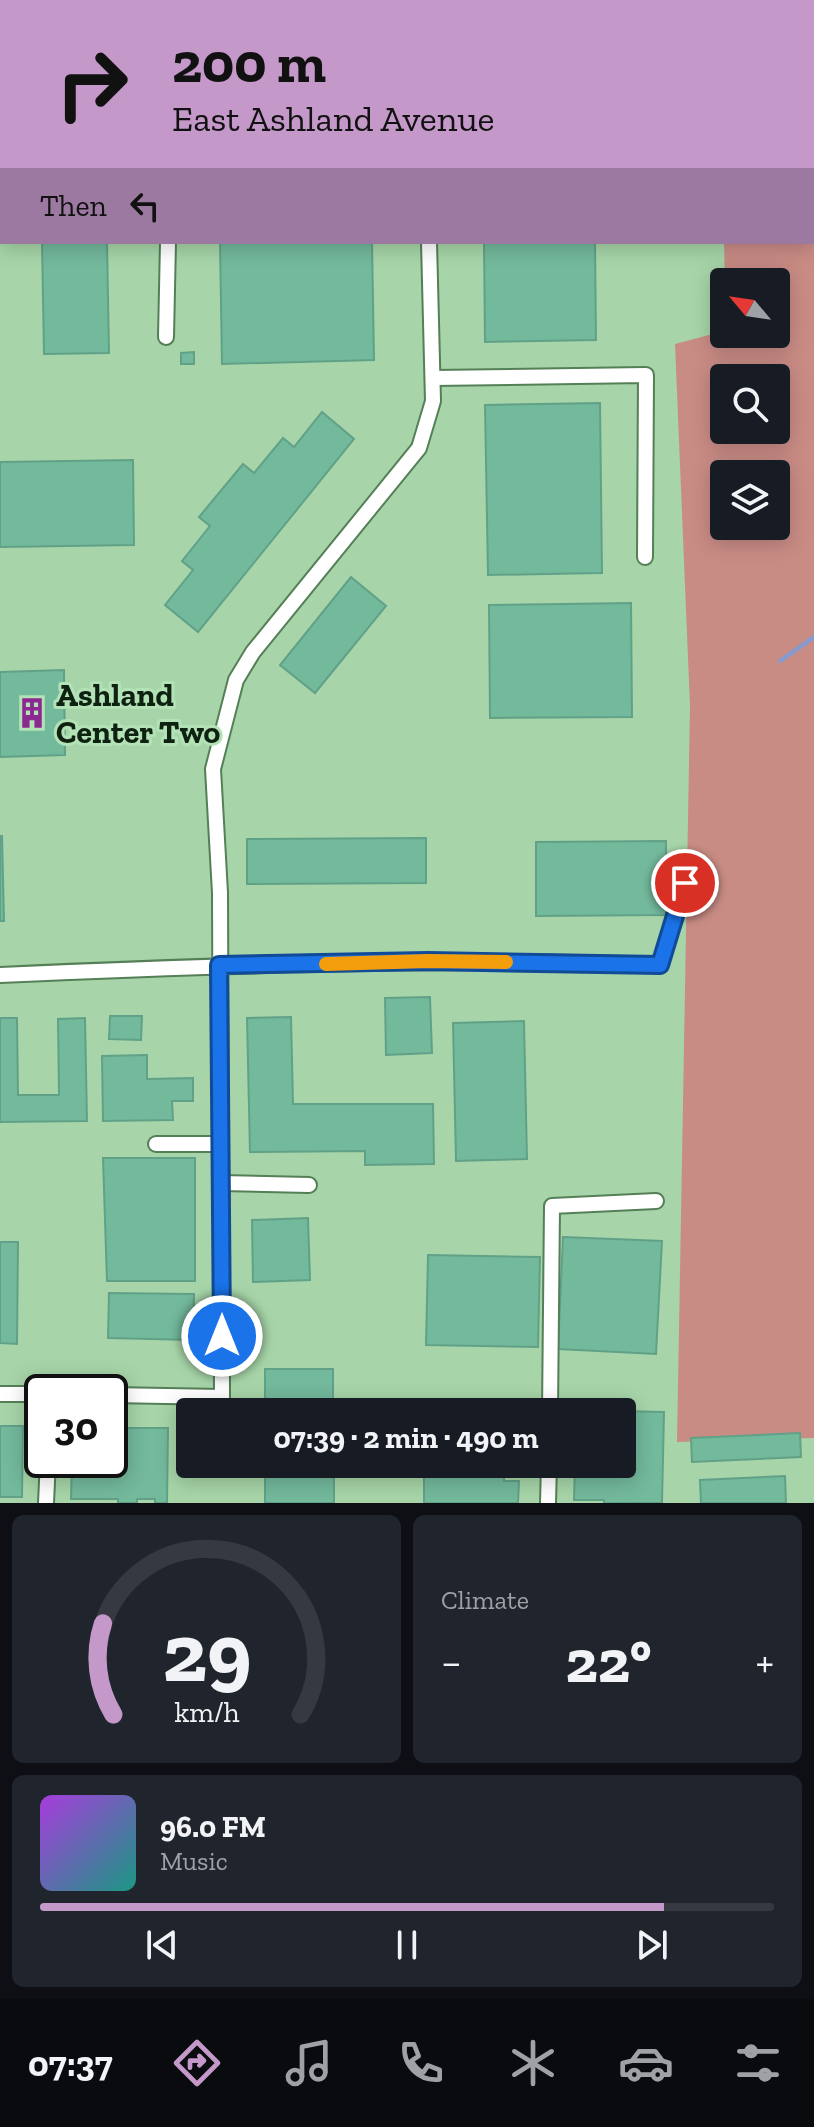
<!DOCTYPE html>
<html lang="en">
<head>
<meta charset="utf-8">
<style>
	:root { --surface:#171b24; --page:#20242c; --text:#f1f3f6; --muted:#9ea1a6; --line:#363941; --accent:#c498c8 }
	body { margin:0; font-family:"Zilla Slab",serif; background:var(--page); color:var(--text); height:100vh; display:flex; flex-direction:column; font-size:30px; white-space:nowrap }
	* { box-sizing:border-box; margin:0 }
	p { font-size:26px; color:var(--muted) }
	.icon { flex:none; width:44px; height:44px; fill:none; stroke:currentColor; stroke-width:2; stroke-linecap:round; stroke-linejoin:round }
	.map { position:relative; height:1503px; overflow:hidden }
	.panel { display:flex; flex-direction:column; gap:12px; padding:12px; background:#0d0f14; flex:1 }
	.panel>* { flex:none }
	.banner { position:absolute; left:0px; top:0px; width:814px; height:244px; box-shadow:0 4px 20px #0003; background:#c498c8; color:#111; overflow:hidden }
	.needle { width:52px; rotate:299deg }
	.fabs { position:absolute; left:710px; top:268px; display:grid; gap:16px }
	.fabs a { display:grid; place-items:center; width:80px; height:80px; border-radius:8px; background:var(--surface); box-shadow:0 4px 20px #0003; font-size:40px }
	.speed { position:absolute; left:24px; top:1374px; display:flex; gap:16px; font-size:40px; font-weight:700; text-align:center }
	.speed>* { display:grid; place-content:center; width:104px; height:104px; border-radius:50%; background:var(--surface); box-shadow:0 4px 20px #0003; line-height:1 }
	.speed .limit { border:4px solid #111; border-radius:12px; background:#fff; color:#111 }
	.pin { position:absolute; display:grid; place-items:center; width:68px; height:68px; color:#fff; margin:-34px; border:4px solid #fff; border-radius:50%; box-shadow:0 2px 8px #0007 }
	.me { position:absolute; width:88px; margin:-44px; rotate:0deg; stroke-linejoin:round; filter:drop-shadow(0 0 6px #0008) }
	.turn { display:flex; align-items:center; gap:28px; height:168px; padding:0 40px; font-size:36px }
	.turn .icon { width:104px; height:104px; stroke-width:2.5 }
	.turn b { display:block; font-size:56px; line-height:68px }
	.then { display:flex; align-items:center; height:76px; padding:0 40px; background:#0003; gap:16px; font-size:30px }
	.big { font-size:60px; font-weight:800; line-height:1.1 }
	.panel .widget { flex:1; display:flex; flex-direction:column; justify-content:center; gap:12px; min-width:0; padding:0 28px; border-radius:12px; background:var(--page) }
	.panel .dial { align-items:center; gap:0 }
	.dial svg { height:208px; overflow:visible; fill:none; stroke:var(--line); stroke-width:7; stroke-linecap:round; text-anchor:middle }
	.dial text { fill:var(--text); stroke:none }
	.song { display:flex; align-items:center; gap:24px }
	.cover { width:96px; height:96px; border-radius:12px; background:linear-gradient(135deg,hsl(280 70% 55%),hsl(170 70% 35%)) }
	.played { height:8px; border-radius:4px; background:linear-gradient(90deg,var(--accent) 85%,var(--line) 85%) }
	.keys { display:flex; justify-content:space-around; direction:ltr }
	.heat { display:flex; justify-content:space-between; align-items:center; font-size:44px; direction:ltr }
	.panel .tiles { flex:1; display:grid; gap:12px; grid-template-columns:1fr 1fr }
	.widget:last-child { grid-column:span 2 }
	.trip { position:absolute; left:176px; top:1398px; width:460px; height:80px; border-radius:8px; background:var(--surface); box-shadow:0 4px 20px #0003; font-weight:800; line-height:80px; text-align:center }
	.tabs { display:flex; height:128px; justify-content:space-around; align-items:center; background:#090b0e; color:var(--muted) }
	.tabs .icon { width:56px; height:56px }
	.tabs .selected { color:var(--accent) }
	.tabs b { font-size:36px; color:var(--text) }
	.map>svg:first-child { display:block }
	.green { fill:#c98c85; fill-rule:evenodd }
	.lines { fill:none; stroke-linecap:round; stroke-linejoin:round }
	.stream { stroke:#849bd1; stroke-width:4 }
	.building { fill:#73b99c; stroke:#61a187; stroke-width:2 }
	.minor-casing { stroke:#547f57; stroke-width:18 }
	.minor { stroke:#fff; stroke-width:14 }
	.route-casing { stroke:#114b97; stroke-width:20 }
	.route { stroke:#1a73e8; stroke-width:14 }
	.slow { stroke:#f59e0b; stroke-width:14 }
	.labels { text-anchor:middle; stroke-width:6; stroke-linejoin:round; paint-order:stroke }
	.poi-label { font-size:32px; font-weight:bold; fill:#0f2111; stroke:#b3e2b6; text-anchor:start }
</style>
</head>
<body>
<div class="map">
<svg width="814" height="1503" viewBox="0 0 814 1503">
	<rect width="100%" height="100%" fill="#a7d5a9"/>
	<path class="green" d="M 720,0 L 814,0 L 814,1438 L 677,1442 L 690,706 L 675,344 L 724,331 L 724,334 L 776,334 L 776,282 L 725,282 L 724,242 L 812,242 L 812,2 ZM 724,378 L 776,378 L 776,430 L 724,430 ZM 724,474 L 776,474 L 776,526 L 724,526 Z"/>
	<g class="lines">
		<polyline class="stream" points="780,661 814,637"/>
	</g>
	<g class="building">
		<polygon points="42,242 107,242 109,353 44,354"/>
		<polygon points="220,242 372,242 374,360 222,364"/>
		<polygon points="484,242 595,242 596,340 485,342"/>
		<polygon points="194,352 194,364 181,364 181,353"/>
		<polygon points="600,403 602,573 488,575 485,405"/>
		<polygon points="322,412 354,439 198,632 165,605 193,570 182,561 210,526 199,517 243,464 254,473 283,438 294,447"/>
		<polygon points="133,460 134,545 0,547 0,462"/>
		<polygon points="351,577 386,606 315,693 280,665"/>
		<polygon points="631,603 632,717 490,718 489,605"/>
		<polygon points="64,670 65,755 0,757 0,672"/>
		<polygon points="0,836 2,836 4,921 0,921"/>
		<polygon points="426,838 426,883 247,884 247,839"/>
		<polygon points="666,841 666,915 536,916 536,842"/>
		<polygon points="430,997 432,1053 386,1055 385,998"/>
		<polygon points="110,1016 142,1016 141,1040 109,1039"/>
		<polygon points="291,1017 293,1104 433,1104 434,1164 365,1165 365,1151 250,1152 247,1018"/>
		<polygon points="0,1018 17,1018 18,1095 59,1095 58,1019 85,1018 87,1121 0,1122"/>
		<polygon points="524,1021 527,1159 456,1161 453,1023"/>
		<polygon points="147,1055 147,1079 193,1078 193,1101 172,1101 173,1120 103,1121 102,1056"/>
		<polygon points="103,1158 195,1158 195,1281 107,1281"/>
		<polygon points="308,1218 310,1280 253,1282 252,1220"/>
		<polygon points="563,1237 662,1241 656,1354 558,1349"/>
		<polygon points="0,1242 18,1242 17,1344 0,1343"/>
		<polygon points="428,1255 540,1257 538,1347 426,1345"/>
		<polygon points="109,1293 194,1294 193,1340 108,1338"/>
		<rect x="265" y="1369" width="68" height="43"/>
		<polygon points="620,1411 664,1412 662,1503 604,1503 604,1500 574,1500 575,1464 622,1464 622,1412"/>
		<polygon points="0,1426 23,1426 22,1497 0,1497"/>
		<polygon points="110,1428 168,1428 167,1503 155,1503 155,1499 137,1499 137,1503 118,1503 118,1499 71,1499 72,1460 110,1460"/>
		<polygon points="800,1433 801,1457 692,1462 691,1438"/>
		<rect x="265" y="1464" width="69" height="39"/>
		<polygon points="424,1464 505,1467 504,1481 519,1481 518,1503 424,1503"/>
		<polygon points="785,1476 786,1503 701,1503 700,1480"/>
	</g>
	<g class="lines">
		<defs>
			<g id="minor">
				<polyline points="419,0 420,2"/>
				<polyline points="166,337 168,242"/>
				<polyline points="433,378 646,375 645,557"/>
				<path d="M 0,975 C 220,965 440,958 660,965 L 685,883"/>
				<polyline points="156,1144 221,1144"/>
				<polyline points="221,1183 309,1185"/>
				<polyline points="0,1394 42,1394"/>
				<polyline points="110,1395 222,1397 220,893 213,769 236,680 253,652 419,448 433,401 429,242"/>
				<polyline points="550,1412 552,1206 656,1201"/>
				<polyline points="46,1503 48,1460"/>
				<polyline points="548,1503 549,1464"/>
			</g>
		</defs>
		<use href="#minor" class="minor-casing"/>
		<use href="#minor" class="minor"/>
	</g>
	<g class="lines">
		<defs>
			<polyline id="route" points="222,1336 219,965 428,961 660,965 685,883"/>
		</defs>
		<use href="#route" class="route-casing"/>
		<use href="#route" class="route"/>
		<polyline class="slow" points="326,964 428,961 506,962"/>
	</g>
	<defs>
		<symbol id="building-bare" viewBox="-9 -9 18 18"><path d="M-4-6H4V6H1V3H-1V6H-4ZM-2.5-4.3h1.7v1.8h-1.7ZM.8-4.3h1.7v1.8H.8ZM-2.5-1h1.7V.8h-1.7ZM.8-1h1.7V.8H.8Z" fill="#8c2990" stroke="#b3e2b6" stroke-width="2.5" paint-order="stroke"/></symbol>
	</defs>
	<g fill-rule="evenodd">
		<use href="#building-bare" x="10" y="691" width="44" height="44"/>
	</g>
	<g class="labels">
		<g class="poi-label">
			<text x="56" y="706">Ashland<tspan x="56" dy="37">Center Two</tspan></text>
		</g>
	</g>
</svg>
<div class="fabs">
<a><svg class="needle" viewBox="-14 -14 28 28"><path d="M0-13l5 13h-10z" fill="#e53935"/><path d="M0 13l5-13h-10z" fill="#9ea1a6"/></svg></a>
<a><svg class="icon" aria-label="search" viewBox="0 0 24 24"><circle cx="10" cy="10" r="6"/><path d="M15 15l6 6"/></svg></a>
<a><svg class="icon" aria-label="layers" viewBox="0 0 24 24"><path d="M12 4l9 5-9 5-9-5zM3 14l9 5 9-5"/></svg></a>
</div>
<div class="speed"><div class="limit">30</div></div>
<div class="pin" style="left:685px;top:883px;background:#d93025"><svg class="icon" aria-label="arrive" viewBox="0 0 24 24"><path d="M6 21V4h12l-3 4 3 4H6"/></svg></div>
<svg class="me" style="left:222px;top:1336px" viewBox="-20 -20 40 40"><circle r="17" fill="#1a73e8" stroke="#fff" stroke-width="3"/><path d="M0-11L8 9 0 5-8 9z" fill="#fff"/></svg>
<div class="trip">07:39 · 2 min · 490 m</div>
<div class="banner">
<div class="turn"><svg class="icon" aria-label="right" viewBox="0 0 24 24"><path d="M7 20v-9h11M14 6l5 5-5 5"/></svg><div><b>200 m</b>East Ashland Avenue</div></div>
<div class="then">Then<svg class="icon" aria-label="left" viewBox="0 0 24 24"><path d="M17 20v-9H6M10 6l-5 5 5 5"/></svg></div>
</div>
</div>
<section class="panel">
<div class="tiles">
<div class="widget dial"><svg viewBox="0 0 100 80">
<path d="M14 69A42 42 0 1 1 86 69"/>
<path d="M14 69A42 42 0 0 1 10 34" stroke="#c498c8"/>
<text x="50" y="56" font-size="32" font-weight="700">29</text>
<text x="50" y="72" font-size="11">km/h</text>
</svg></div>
<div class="widget"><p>Climate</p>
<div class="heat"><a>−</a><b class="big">22°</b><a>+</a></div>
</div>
<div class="widget">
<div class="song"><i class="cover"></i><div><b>96.0 FM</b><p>Music</p></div></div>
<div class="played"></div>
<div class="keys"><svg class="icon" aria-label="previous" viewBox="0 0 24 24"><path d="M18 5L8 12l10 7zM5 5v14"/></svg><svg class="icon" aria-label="pause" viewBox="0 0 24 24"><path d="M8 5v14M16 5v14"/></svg><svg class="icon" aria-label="next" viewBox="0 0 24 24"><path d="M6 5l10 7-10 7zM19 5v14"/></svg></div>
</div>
</div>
</section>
<nav class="tabs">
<b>07:37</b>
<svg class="icon selected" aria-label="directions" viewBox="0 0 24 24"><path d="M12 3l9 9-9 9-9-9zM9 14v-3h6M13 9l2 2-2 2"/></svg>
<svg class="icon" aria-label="music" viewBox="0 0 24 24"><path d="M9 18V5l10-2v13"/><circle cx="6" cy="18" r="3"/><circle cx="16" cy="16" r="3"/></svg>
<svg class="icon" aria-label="phone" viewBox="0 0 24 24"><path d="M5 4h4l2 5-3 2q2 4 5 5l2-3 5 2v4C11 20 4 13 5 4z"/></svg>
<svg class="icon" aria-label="climate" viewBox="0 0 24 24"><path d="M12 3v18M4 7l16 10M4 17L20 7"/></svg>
<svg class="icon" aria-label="car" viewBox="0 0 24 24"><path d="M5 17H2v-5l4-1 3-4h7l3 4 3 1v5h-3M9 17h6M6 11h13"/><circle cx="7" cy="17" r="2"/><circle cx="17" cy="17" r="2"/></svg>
<svg class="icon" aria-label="filters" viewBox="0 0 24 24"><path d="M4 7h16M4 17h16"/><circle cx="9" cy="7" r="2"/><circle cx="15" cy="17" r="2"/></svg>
</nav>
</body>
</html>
